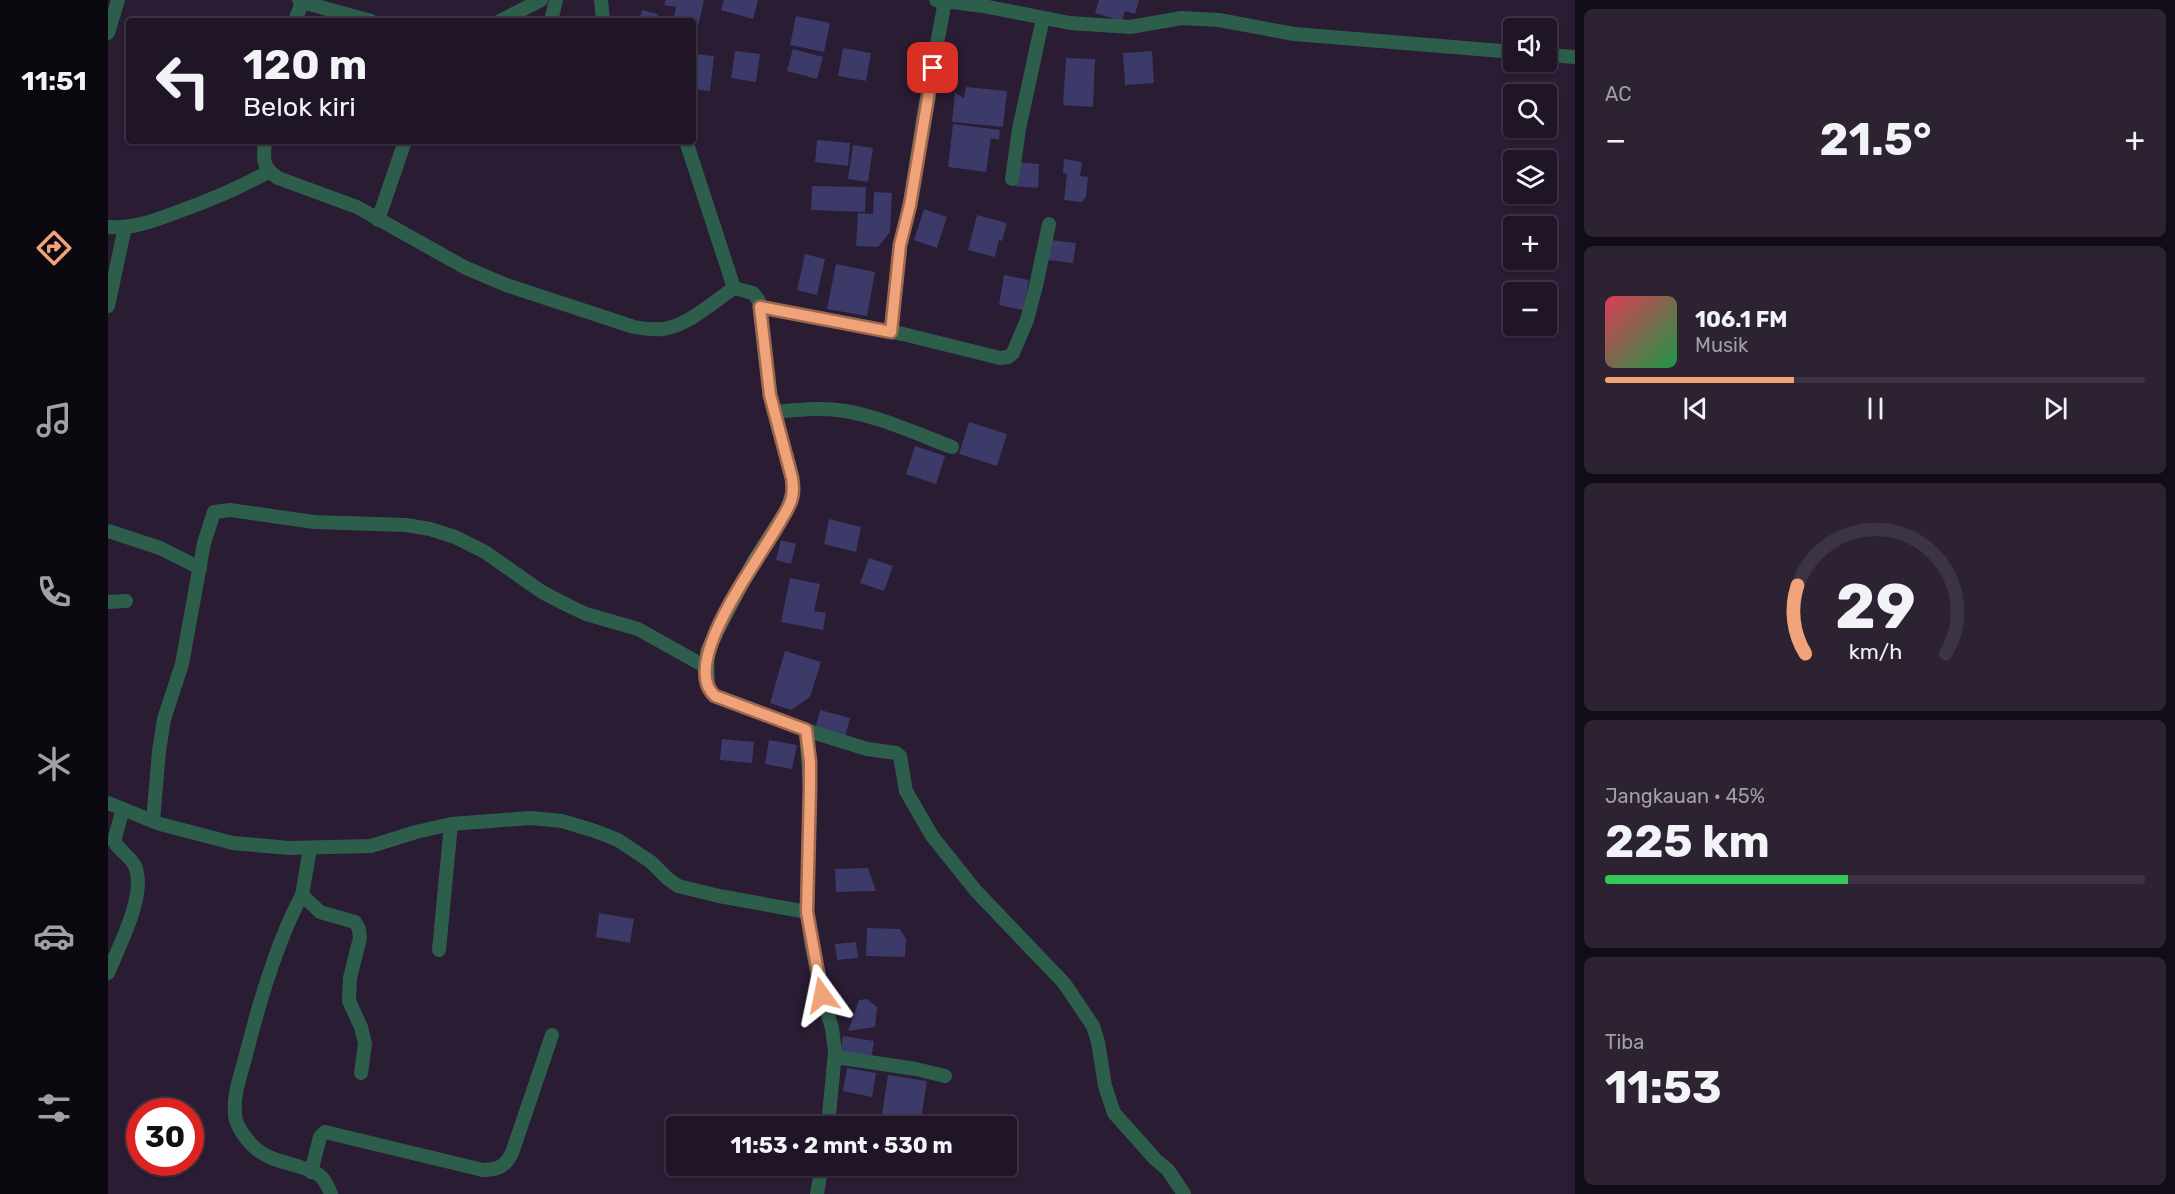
<!DOCTYPE html>
<html lang="id">
<head>
<meta charset="utf-8">
<style>
	:root { --surface:#1f1526; --page:#2c2232; --text:#f1f3f6; --muted:#a19fa7; --line:#3c3443; --accent:#f0a279 }
	body { margin:0; font-family:Rubik,sans-serif; background:var(--page); color:var(--text); height:100vh; display:flex; flex-direction:column; font-size:22px; white-space:nowrap }
	* { box-sizing:border-box; margin:0 }
	p { font-size:20px; color:var(--muted) }
	.icon { flex:none; width:33px; height:33px; fill:none; stroke:currentColor; stroke-width:2; stroke-linecap:round; stroke-linejoin:round }
	.map { position:relative; flex:1; overflow:hidden }
	.panel { display:flex; flex-direction:column; gap:9px; padding:9px; background:#110c15; width:600px }
	.panel>* { flex:none }
	.hud { position:absolute; left:18px; top:18px; width:570px; height:126px; border-radius:6px; box-shadow:0 2px 4px #0004,0 0 0 2px var(--line); background:#1f1526; color:var(--text); overflow:hidden }
	.tools { position:absolute; left:1395px; top:18px; display:grid; gap:12px }
	.tools a { display:grid; place-items:center; width:54px; height:54px; border-radius:6px; background:var(--surface); box-shadow:0 2px 4px #0004,0 0 0 2px var(--line); font-size:30px }
	.speed { position:absolute; left:18px; top:1098px; display:flex; gap:12px; font-size:30px; font-weight:700; text-align:center }
	.speed>* { display:grid; place-content:center; width:78px; height:78px; border-radius:50%; background:var(--surface); box-shadow:0 2px 4px #0004,0 0 0 2px var(--line); line-height:1 }
	.speed .limit { border:9px solid #d22; background:#fff; color:#111 }
	.pin { position:absolute; display:grid; place-items:center; width:51px; height:51px; color:#fff; margin:-26px; border-radius:12px; box-shadow:0 3px 9px #0006 }
	.me { position:absolute; width:66px; margin:-33px; rotate:348deg; stroke-linejoin:round; filter:drop-shadow(0 0 4px #0008) }
	.turn { display:flex; align-items:center; gap:21px; height:126px; padding:0 18px; font-size:27px }
	.turn .icon { width:78px; height:78px; stroke-width:2.5 }
	.turn b { display:block; font-size:42px; line-height:51px }
	.big { font-size:45px; font-weight:700; line-height:1.1 }
	.panel .widget { flex:1; display:flex; flex-direction:column; justify-content:center; gap:9px; min-width:0; padding:0 21px; border-radius:9px; background:var(--page) }
	.panel .dial { align-items:center; gap:0 }
	.dial svg { height:156px; overflow:visible; fill:none; stroke:var(--line); stroke-width:7; stroke-linecap:round; text-anchor:middle }
	.dial text { fill:var(--text); stroke:none }
	.song { display:flex; align-items:center; gap:18px }
	.cover { width:72px; height:72px; border-radius:9px; background:linear-gradient(135deg,hsl(350 70% 55%),hsl(140 70% 35%)) }
	.played { height:6px; border-radius:3px; background:linear-gradient(90deg,var(--accent) 35%,var(--line) 35%) }
	.keys { display:flex; justify-content:space-around; direction:ltr }
	.heat { display:flex; justify-content:space-between; align-items:center; font-size:33px; direction:ltr }
	.charge { height:9px; border-radius:4px; background:linear-gradient(90deg,#34c759 45%,var(--line) 0) }
	.trip { position:absolute; left:558px; top:1116px; width:351px; height:60px; border-radius:6px; background:var(--surface); box-shadow:0 2px 4px #0004,0 0 0 2px var(--line); font-weight:700; line-height:60px; text-align:center }
	main { display:flex; flex:1; min-height:0 }
	.dock { display:flex; flex-direction:column; width:108px; justify-content:space-around; align-items:center; background:#0c080f; color:var(--muted) }
	.dock .icon { width:42px; height:42px }
	.dock .active { color:var(--accent) }
	.dock b { font-size:27px; color:var(--text) }
	.map>svg:first-child { display:block }
	.building { fill:#3c3a68 }
	.lines { fill:none; stroke-linecap:round; stroke-linejoin:round }
	.minor { stroke:#2d5e4c; stroke-width:14 }
	.route-casing { stroke:#9c694f; stroke-width:15 }
	.route { stroke:#f0a279; stroke-width:10 }
</style>
</head>
<body>
<main>
<nav class="dock">
<b>11:51</b>
<svg class="icon active" aria-label="directions" viewBox="0 0 24 24"><path d="M12 3l9 9-9 9-9-9zM9 14v-3h6M13 9l2 2-2 2"/></svg>
<svg class="icon" aria-label="music" viewBox="0 0 24 24"><path d="M9 18V5l10-2v13"/><circle cx="6" cy="18" r="3"/><circle cx="16" cy="16" r="3"/></svg>
<svg class="icon" aria-label="phone" viewBox="0 0 24 24"><path d="M5 4h4l2 5-3 2q2 4 5 5l2-3 5 2v4C11 20 4 13 5 4z"/></svg>
<svg class="icon" aria-label="climate" viewBox="0 0 24 24"><path d="M12 3v18M4 7l16 10M4 17L20 7"/></svg>
<svg class="icon" aria-label="car" viewBox="0 0 24 24"><path d="M5 17H2v-5l4-1 3-4h7l3 4 3 1v5h-3M9 17h6M6 11h13"/><circle cx="7" cy="17" r="2"/><circle cx="17" cy="17" r="2"/></svg>
<svg class="icon" aria-label="filters" viewBox="0 0 24 24"><path d="M4 7h16M4 17h16"/><circle cx="9" cy="7" r="2"/><circle cx="15" cy="17" r="2"/></svg>
</nav>
<div class="map">
<svg width="1467" height="1194" viewBox="0 0 1467 1194">
	<rect width="100%" height="100%" fill="#291c33"/>
	<g class="building">
		<polygon points="558,0 596,0 589,31 585,30 585,21 565,21 568,7 556,5"/>
		<polygon points="616,0 650,0 645,19 613,10"/>
		<polygon points="991,0 1031,0 1027,14 1017,11 1014,21 987,13"/>
		<polygon points="534,10 550,14 548,21 531,21"/>
		<polygon points="688,16 722,23 716,52 682,45"/>
		<polygon points="735,48 763,53 758,81 730,76"/>
		<polygon points="685,49 715,57 709,79 679,71"/>
		<polygon points="627,51 652,54 648,82 623,78"/>
		<polygon points="1044,51 1046,83 1017,85 1015,53"/>
		<polygon points="585,54 606,56 602,91 585,89"/>
		<polygon points="958,58 987,59 985,107 955,105"/>
		<polygon points="858,87 899,91 895,127 844,122 847,93 856,98"/>
		<polygon points="845,124 892,130 891,140 883,138 878,172 840,167"/>
		<polygon points="709,140 742,143 740,166 707,162"/>
		<polygon points="745,145 765,148 760,182 740,179"/>
		<polygon points="956,159 974,162 972,176 980,177 978,197 974,202 956,200 959,174 955,173"/>
		<polygon points="908,162 931,164 930,188 906,186"/>
		<polygon points="704,186 758,187 757,212 703,210"/>
		<polygon points="766,192 784,193 782,232 770,247 748,246 750,213 765,214"/>
		<polygon points="816,209 839,217 829,248 806,240"/>
		<polygon points="869,215 899,223 894,241 891,240 887,257 860,250"/>
		<polygon points="942,240 968,243 965,263 940,260"/>
		<polygon points="697,254 717,259 709,295 689,290"/>
		<polygon points="728,264 767,272 759,316 719,309"/>
		<polygon points="896,275 921,280 915,310 891,305"/>
		<polygon points="861,422 899,434 889,466 851,454"/>
		<polygon points="807,446 837,456 828,484 798,474"/>
		<polygon points="721,519 753,527 748,552 716,544"/>
		<polygon points="673,540 688,544 683,564 668,560"/>
		<polygon points="761,558 785,566 776,591 752,583"/>
		<polygon points="682,578 712,584 706,611 718,613 715,630 673,622"/>
		<polygon points="677,651 713,662 702,697 683,710 662,703"/>
		<polygon points="712,710 742,718 737,737 707,730"/>
		<polygon points="614,739 646,742 644,763 612,760"/>
		<polygon points="661,740 689,745 684,769 657,764"/>
		<polygon points="760,868 768,891 728,892 727,869"/>
		<polygon points="491,913 526,919 522,943 488,937"/>
		<polygon points="759,928 792,929 798,939 797,957 758,956"/>
		<polygon points="748,942 750,958 729,960 727,944"/>
		<polygon points="759,999 769,1007 767,1027 740,1031 751,1000"/>
		<polygon points="735,1036 766,1041 763,1060 732,1054"/>
		<polygon points="739,1068 768,1073 764,1097 735,1091"/>
		<polygon points="780,1075 819,1081 812,1126 773,1121"/>
	</g>
	<g class="lines">
		<g class="minor">
			<polyline points="493,0 495,21"/>
			<polyline points="828,0 875,6 962,23 1022,27 1074,18 1111,20 1186,34 1406,52"/>
			<polyline points="194,2 263,21"/>
			<polyline points="187,21 194,2 191,0"/>
			<polyline points="392,21 433,0"/>
			<polyline points="443,21 448,0"/>
			<polyline points="0,33 10,0"/>
			<polyline points="1438,55 1467,57"/>
			<path d="M 157,141 C 155,160 154,167 170,178 L 249,207 L 356,267 L 398,285 L 526,327 C 536,329 545,330 555,329 C 581,325 605,302 626,288 L 645,293 L 651,301 L 662,395 L 684,478 L 685,490 L 679,509 L 647,559 L 599,651 L 600,687 L 607,696 L 698,730 L 702,787 L 699,912 L 703,942 L 714,995 L 724,1028 L 727,1052 L 720,1126"/>
			<polyline points="578,141 626,288"/>
			<polyline points="904,179 911,129 935,18"/>
			<polyline points="270,220 297,141"/>
			<path d="M 0,227 C 26,229 48,220 72,211 C 103,200 131,188 160,172"/>
			<polyline points="0,306 17,227"/>
			<polyline points="653,307 795,334 892,358 900,357 905,353 919,320 928,286 941,224"/>
			<polyline points="783,331 792,245 802,205 816,113 837,1"/>
			<path d="M 666,412 C 690,410 714,407 737,411 C 773,417 809,434 844,447"/>
			<polyline points="0,531 52,548 92,568"/>
			<polyline points="0,602 18,601"/>
			<polyline points="698,730 759,749 788,753 792,756 798,791 824,836 868,891 956,983 985,1026 990,1042 997,1086 1006,1113 1047,1159 1060,1170 1076,1194"/>
			<polyline points="0,803 52,824 125,843 181,848 263,846 308,832 343,824 423,818 454,821 487,831 510,840 543,862 559,878 570,886 611,896 699,912"/>
			<polyline points="45,821 51,751 56,719 74,664 96,543 106,512 122,510 206,522 298,525 322,529 347,537 377,552 434,592 459,605 478,614 530,629 598,667"/>
			<polyline points="202,848 194,895 212,912 247,922 251,929 252,938 242,978 241,1001 253,1027 257,1044 253,1073"/>
			<path d="M 194,895 C 169,941 151,1003 138,1055 C 133,1074 125,1094 127,1114 C 127,1124 137,1138 144,1145 C 163,1165 192,1162 211,1175 C 217,1179 220,1187 223,1194"/>
			<polyline points="331,950 343,824"/>
			<path d="M 0,973 C 11,946 39,894 27,866 C 22,856 11,851 6,841 L 15,809"/>
			<polyline points="727,1057 808,1069 837,1076"/>
			<path d="M 203,1172 L 212,1137 L 217,1132 L 375,1170 C 389,1170 397,1167 404,1153 L 444,1035"/>
			<polyline points="709,1194 714,1166"/>
		</g>
	</g>
	<g class="lines">
		<defs>
			<path id="route" d="M 714,995 L 699,912 L 702,787 L 702,762 L 698,730 L 607,696 C 566,660 669,539 683,501 C 686,493 685,486 684,478 L 662,395 L 652,307 L 783,332 L 792,245 L 802,205 L 825,68"/>
		</defs>
		<use href="#route" class="route-casing"/>
		<use href="#route" class="route"/>
	</g>
</svg>
<div class="tools">
<a><svg class="icon" aria-label="sound" viewBox="0 0 24 24"><path d="M4 9h4l5-4v14l-5-4H4zM17 9q2 3 0 6"/></svg></a>
<a><svg class="icon" aria-label="search" viewBox="0 0 24 24"><circle cx="10" cy="10" r="6"/><path d="M15 15l6 6"/></svg></a>
<a><svg class="icon" aria-label="layers" viewBox="0 0 24 24"><path d="M12 4l9 5-9 5-9-5zM3 14l9 5 9-5"/></svg></a>
<a>+</a>
<a>−</a>
</div>
<div class="speed"><div class="limit">30</div></div>
<div class="pin" style="left:825px;top:68px;background:#d93025"><svg class="icon" aria-label="arrive" viewBox="0 0 24 24"><path d="M6 21V4h12l-3 4 3 4H6"/></svg></div>
<svg class="me" style="left:714px;top:995px" viewBox="-20 -20 40 40"><path d="M0-17L14 15 0 8-14 15z" fill="#f0a279" stroke="#fff" stroke-width="4"/></svg>
<div class="trip">11:53 · 2 mnt · 530 m</div>
<div class="hud">
<div class="turn"><svg class="icon" aria-label="left" viewBox="0 0 24 24"><path d="M17 20v-9H6M10 6l-5 5 5 5"/></svg><div><b>120 m</b>Belok kiri</div></div>
</div>
</div>
<section class="panel">
<div class="widget"><p>AC</p>
<div class="heat"><a>−</a><b class="big">21.5°</b><a>+</a></div>
</div>
<div class="widget">
<div class="song"><i class="cover"></i><div><b>106.1 FM</b><p>Musik</p></div></div>
<div class="played"></div>
<div class="keys"><svg class="icon" aria-label="previous" viewBox="0 0 24 24"><path d="M18 5L8 12l10 7zM5 5v14"/></svg><svg class="icon" aria-label="pause" viewBox="0 0 24 24"><path d="M8 5v14M16 5v14"/></svg><svg class="icon" aria-label="next" viewBox="0 0 24 24"><path d="M6 5l10 7-10 7zM19 5v14"/></svg></div>
</div>
<div class="widget dial"><svg viewBox="0 0 100 80">
<path d="M14 69A42 42 0 1 1 86 69"/>
<path d="M14 69A42 42 0 0 1 10 34" stroke="#f0a279"/>
<text x="50" y="56" font-size="32" font-weight="700">29</text>
<text x="50" y="72" font-size="11">km/h</text>
</svg></div>
<div class="widget"><p>Jangkauan · 45%</p><b class="big">225 km</b><div class="charge"></div></div>
<div class="widget"><p>Tiba</p><b class="big">11:53</b></div>
</section>
</main>
</body>
</html>
